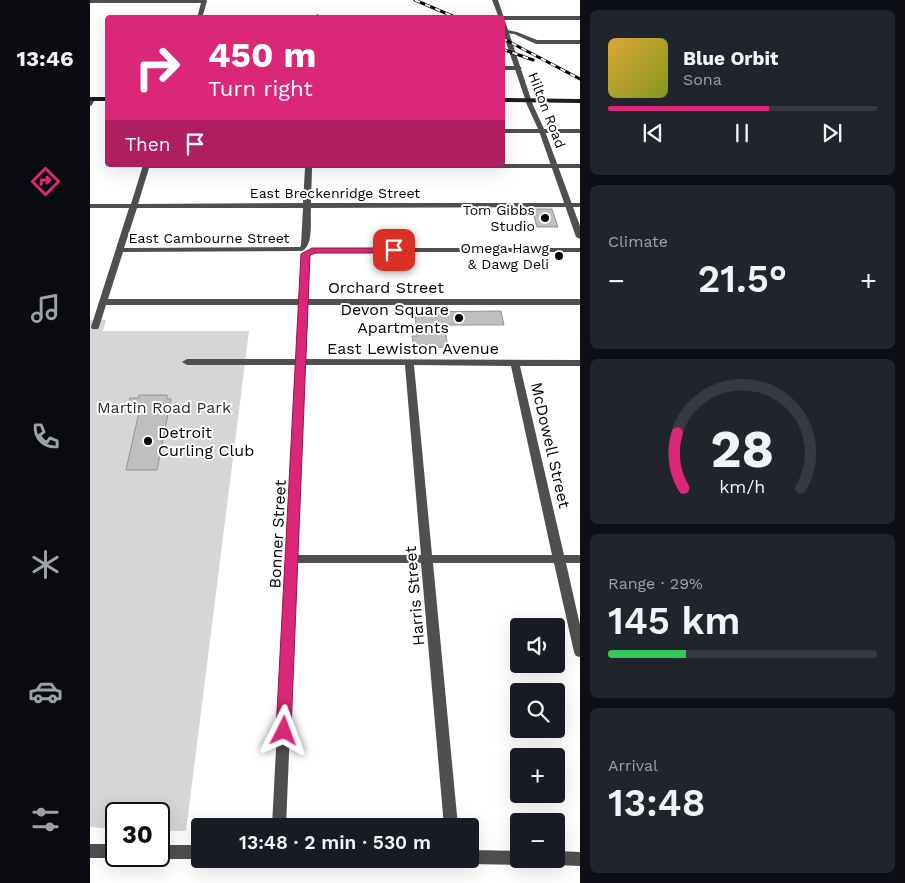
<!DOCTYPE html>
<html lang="en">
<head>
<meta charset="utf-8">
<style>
	:root { --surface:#171b24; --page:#20242c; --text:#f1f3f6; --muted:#9ea1a6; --line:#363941; --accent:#db2777 }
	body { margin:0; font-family:"Work Sans",sans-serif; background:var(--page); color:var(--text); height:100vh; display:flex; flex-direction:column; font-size:19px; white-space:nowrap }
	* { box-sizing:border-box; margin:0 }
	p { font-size:16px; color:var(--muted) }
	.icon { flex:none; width:28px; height:28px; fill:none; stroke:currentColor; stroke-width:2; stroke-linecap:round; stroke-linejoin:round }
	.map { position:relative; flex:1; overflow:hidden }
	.panel { display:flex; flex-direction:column; gap:10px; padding:10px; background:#0d0f14; width:325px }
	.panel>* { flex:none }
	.top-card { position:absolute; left:15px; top:15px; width:400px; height:152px; border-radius:5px; box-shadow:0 5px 20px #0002; background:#db2777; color:#fff; overflow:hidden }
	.buttons { position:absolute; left:420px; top:618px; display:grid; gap:10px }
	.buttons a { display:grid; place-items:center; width:55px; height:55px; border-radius:5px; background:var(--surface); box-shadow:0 5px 20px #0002; font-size:25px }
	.speed { position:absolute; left:15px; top:802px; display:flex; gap:10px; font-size:25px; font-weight:700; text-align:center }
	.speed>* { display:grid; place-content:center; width:65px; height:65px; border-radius:50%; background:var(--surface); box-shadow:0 5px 20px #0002; line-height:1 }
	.speed .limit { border:2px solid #111; border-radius:8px; background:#fff; color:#111 }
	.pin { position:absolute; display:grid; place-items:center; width:42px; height:42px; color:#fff; margin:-21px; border-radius:10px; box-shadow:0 2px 8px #0006 }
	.me { position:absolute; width:55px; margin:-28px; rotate:3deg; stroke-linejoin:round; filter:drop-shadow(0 0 4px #0008) }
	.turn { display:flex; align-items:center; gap:18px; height:105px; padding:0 20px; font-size:22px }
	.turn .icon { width:65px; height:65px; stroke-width:2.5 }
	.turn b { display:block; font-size:35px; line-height:42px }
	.then { display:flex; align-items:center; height:48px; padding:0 20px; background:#0003; gap:10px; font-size:19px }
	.big { font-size:38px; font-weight:600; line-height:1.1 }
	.panel .tile { flex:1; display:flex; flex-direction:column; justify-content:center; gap:8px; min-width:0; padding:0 18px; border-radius:8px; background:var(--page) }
	.panel .dial { align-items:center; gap:0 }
	.dial svg { height:130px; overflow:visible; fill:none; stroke:var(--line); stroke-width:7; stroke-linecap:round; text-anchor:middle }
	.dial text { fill:var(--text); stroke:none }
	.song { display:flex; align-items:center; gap:15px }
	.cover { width:60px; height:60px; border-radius:8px; background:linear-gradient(135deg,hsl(40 70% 55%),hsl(70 70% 35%)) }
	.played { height:5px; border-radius:2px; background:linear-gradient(90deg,var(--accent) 60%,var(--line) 60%) }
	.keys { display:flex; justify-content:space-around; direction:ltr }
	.heat { display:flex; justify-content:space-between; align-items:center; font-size:28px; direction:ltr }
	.charge { height:8px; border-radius:4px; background:linear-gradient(90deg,#34c759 29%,var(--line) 0) }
	.trip { position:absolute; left:101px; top:818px; width:288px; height:50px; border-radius:5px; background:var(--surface); box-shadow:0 5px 20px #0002; font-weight:600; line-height:50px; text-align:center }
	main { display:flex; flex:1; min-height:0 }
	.tabs { display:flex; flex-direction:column; width:90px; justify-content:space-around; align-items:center; background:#090b0e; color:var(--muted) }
	.tabs .icon { width:35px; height:35px }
	.tabs .current { color:var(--accent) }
	.tabs b { font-size:22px; color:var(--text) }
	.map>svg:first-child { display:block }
	.green { fill:#d6d6d6 }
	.building { fill:#bfbfbf; stroke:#939393 }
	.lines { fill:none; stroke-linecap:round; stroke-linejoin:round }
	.minor { fill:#4f4f4f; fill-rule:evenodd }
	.tertiary { fill:#4f4f4f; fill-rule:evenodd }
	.secondary { fill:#1c1c1c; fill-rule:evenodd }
	.rail-casing { stroke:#000; stroke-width:3 }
	.rail { stroke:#fff; stroke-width:2; stroke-dasharray:5.5; stroke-linecap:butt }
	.route { fill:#db2777; stroke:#8e194d }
	.poi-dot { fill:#000; stroke:#fff; stroke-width:2 }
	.labels { text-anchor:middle; stroke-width:4; stroke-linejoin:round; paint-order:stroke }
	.far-street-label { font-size:14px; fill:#000; stroke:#fff }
	.far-poi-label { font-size:14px; fill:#000; stroke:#fff; text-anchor:end }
	.street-label { font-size:16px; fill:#000; stroke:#fff }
	.poi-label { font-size:16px; fill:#000; stroke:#fff; text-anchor:end }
	.park-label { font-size:16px; fill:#2d2d2d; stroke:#fff }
</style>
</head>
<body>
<main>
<nav class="tabs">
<b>13:46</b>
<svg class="icon current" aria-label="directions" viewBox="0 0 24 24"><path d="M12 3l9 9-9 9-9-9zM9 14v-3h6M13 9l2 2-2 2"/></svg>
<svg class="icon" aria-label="music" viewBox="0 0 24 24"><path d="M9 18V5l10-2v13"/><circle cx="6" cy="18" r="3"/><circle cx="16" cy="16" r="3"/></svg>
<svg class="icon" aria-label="phone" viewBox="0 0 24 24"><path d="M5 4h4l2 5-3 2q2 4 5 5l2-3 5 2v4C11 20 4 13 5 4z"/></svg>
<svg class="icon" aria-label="climate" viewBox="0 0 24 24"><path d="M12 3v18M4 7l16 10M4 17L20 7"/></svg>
<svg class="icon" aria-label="car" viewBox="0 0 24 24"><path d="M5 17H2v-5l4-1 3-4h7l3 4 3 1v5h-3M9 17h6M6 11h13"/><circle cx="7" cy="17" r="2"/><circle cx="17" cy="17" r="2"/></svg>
<svg class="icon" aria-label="filters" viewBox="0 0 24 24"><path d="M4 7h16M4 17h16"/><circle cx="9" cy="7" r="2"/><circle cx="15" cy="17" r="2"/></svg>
</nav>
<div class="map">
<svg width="490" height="883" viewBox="0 0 490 883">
	<rect width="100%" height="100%" fill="#fff"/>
	<polygon class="green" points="0,320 16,320 13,331 159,331 96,831 69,831 69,814 26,814 26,829 0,827"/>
	<g class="building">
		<polygon points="442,209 462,209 468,227 447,227"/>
		<polygon points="411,311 414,325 354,325 358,347 324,348 322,336 327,336 325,312"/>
		<polygon points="49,395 77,395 77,399 81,399 67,470 36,470 49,412 36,412 40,398 49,398"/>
	</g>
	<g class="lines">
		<g class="minor">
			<polygon points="0,0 116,0 117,1 112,18 107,18 111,3 0,3"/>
			<polygon points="227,14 229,15 230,18 224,18"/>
			<polygon points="412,16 490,16 490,20 412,20 412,18 410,18"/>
			<polygon points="417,30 427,32 447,40 490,40 490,44 446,44 424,34 415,33 414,32"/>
			<polygon points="412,66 429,66 432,68 429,70 412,70"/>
			<polygon points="2,97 5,99 2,105 0,106 0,98"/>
			<rect x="412" y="129" width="78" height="4"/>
			<path d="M 412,164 L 490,164 L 490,168 L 222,168 L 221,203 L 490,203 L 490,207 L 221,208 C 220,220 224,245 212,251 L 33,252 L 18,299 L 210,299 L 212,254 L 225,248 L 490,248 L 490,252 L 226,252 L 220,255 L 218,299 L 490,299 L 490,305 L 218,305 L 216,359 L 490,360 L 490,366 L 430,366 L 474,555 L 490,555 L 490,563 L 476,563 L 490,625 L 490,657 L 486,656 L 484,652 L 464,563 L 343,563 L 368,826 L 354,826 L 331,563 L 207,563 L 196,826 L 182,826 L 206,365 L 97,365 L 92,362 L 97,359 L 206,359 L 209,305 L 16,305 L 9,327 L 8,329 L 2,329 L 1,327 L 39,208 L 0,208 L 0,204 L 41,204 L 53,165 ZM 59,168 L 215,168 L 213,203 L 48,204 ZM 47,208 L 213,208 L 211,245 L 210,247 L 34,248 ZM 215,365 L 315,365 L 331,555 L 207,555 ZM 324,365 L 421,366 L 462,555 L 342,555 Z"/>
		</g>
		<g class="tertiary">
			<polygon points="402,0 408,0 443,105 455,131 490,226 490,239 486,237 449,131 437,105 412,30 412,18 409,18"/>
			<polygon points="0,844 26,844 26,856 31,856 26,858 0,858"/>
			<polygon points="69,845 110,845 110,859 111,859 69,859 63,856 69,856"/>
			<polygon points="380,850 429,851 429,859 436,859 434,863 429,865 380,864 375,862 373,859 380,859"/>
			<polygon points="466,851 490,852 490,866 466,865 461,863 459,859 466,859"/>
		</g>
		<g class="secondary">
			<rect x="0" y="97" width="18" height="4"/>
			<polygon points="412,98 490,99 490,103 412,102"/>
		</g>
		<defs>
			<g id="rail">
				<polyline points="325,0 367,18"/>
				<polyline points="412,38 490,79"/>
				<polyline points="412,49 443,60"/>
			</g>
		</defs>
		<use href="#rail" class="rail-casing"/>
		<use href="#rail" class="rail"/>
	</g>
	<polygon class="route" points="222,248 304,248 308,250 304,253 226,253 220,255 201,731 199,735 194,737 188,735 186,731 211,254"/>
	<g class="poi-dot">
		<circle cx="455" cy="218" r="5"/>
		<circle cx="469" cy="256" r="5"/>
		<circle cx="369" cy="318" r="5"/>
		<circle cx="58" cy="441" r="5"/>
	</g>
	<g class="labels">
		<g class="far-street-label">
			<text transform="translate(457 110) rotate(69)" y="5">Hilton Road</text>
			<text x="245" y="198">East Breckenridge Street</text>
			<text x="119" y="243">East Cambourne Street</text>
		</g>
		<g class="far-poi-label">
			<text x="445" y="215">Tom Gibbs<tspan x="445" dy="16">Studio</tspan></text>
			<text x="459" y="253">Omega Hawg<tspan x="459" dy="16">&amp; Dawg Deli</tspan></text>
		</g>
		<g class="street-label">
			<text x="296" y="293">Orchard Street</text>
			<text x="323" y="354">East Lewiston Avenue</text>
			<text transform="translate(461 445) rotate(77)" y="6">McDowell Street</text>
			<text transform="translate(187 534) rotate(-87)" y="6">Bonner Street</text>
			<text transform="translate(324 596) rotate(-95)" y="6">Harris Street</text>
		</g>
		<g class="poi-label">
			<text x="359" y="315">Devon Square<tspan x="359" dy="18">Apartments</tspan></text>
			<text x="68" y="438" text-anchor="start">Detroit<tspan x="68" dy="18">Curling Club</tspan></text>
		</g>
		<g class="park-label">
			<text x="74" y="413">Martin Road Park</text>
		</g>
	</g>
</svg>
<div class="buttons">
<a><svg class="icon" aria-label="sound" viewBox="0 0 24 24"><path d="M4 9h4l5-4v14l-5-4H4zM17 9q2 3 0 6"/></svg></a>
<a><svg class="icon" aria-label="search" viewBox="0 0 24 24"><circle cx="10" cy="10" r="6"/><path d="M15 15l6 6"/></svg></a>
<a>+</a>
<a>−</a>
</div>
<div class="speed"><div class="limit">30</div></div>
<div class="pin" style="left:304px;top:250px;background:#d93025"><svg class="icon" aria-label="arrive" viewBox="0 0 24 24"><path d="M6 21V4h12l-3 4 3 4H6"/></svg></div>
<svg class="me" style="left:194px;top:731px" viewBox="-20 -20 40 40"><path d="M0-17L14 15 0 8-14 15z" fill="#db2777" stroke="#fff" stroke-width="4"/></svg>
<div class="trip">13:48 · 2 min · 530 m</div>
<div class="top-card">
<div class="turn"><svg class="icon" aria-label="right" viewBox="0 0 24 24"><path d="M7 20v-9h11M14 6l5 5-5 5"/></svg><div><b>450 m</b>Turn right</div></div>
<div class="then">Then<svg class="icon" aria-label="arrive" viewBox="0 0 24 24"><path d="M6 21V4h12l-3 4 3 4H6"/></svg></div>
</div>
</div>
<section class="panel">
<div class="tile">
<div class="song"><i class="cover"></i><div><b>Blue Orbit</b><p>Sona</p></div></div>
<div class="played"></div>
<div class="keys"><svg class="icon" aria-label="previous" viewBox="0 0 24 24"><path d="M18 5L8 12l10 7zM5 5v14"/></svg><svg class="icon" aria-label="pause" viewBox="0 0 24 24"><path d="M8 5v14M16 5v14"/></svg><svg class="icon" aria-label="next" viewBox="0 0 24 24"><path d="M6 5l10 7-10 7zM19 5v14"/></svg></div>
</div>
<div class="tile"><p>Climate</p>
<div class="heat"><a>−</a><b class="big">21.5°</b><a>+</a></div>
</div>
<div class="tile dial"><svg viewBox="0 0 100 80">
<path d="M14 69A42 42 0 1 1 86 69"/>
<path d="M14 69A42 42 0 0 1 10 35" stroke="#db2777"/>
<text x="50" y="56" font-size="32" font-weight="700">28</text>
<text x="50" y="72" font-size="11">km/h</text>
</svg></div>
<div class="tile"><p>Range · 29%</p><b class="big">145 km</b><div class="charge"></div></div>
<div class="tile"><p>Arrival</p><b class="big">13:48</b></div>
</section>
</main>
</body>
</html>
